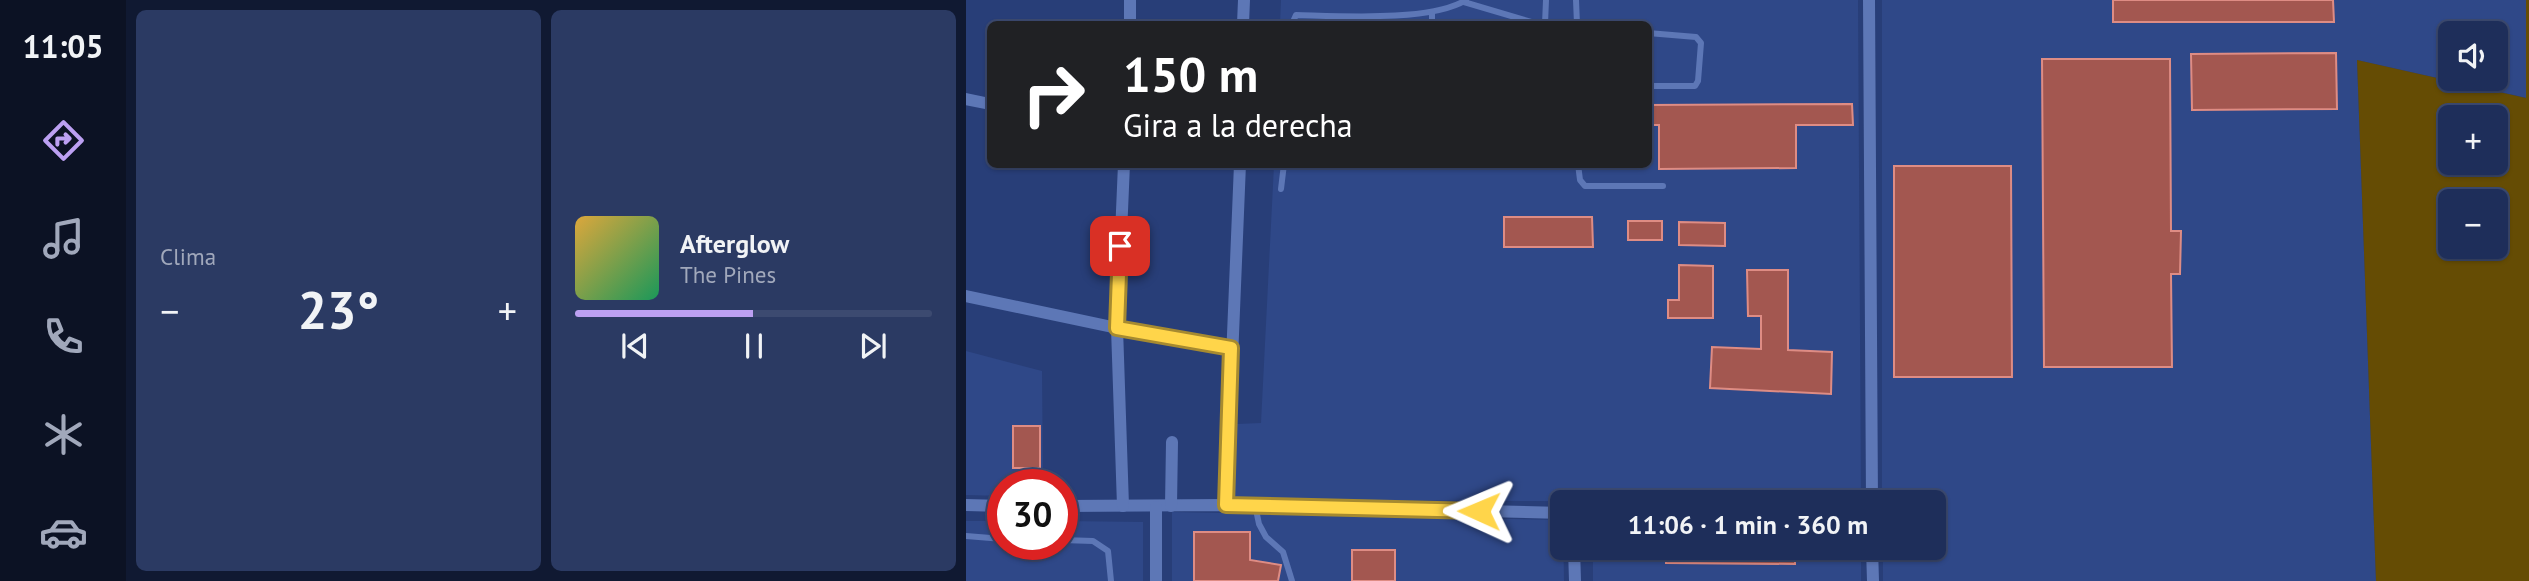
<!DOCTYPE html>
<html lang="es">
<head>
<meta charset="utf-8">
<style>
	:root { --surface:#1e2e5a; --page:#2b3a63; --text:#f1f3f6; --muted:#a1a8bb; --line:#3c4a70; --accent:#bca0f2 }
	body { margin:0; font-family:"PT Sans",sans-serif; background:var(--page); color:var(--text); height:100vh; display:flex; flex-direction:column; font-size:26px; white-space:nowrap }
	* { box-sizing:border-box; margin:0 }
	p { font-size:23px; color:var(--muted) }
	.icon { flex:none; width:38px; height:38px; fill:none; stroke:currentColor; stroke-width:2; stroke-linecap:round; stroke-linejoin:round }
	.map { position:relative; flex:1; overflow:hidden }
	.details { display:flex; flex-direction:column; gap:10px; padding:10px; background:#101932; width:840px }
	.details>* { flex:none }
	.top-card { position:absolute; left:21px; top:21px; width:665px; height:147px; border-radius:10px; box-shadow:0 2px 5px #0004,0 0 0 2px var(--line); background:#202124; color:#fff; overflow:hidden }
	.fabs { position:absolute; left:1472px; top:21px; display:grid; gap:14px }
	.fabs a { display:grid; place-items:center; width:70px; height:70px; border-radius:10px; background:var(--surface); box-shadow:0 2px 5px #0004,0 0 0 2px var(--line); font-size:35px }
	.speed { position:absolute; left:21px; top:469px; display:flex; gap:14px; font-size:35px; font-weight:700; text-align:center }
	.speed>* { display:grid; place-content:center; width:91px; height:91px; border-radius:50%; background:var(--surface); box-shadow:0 2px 5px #0004,0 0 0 2px var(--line); line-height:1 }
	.speed .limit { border:10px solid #d22; background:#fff; color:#111 }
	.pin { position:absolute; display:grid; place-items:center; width:60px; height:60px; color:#fff; margin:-30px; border-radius:14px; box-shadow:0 4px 10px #0006 }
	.me { position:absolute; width:77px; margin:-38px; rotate:271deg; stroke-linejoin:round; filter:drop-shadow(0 0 5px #0008) }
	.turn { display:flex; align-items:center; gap:24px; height:147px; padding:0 21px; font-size:32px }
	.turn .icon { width:91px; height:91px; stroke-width:2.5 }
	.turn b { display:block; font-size:49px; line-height:60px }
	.big { font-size:52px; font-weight:600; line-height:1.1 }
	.details .widget { flex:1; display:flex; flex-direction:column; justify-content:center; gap:10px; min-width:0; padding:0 24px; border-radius:10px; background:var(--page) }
	.song { display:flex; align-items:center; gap:21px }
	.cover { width:84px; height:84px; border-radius:10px; background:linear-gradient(135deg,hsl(40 70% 55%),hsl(150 70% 35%)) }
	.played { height:7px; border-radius:4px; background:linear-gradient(90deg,var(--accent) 50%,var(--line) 50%) }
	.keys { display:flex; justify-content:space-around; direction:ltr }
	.heat { display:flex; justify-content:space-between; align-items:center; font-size:38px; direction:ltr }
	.details .tiles { flex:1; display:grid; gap:10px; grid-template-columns:repeat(2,1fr) }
	.trip { position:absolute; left:584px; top:490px; width:396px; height:70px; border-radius:10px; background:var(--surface); box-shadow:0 2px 5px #0004,0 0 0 2px var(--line); font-weight:600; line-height:70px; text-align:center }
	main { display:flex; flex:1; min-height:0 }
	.dock { display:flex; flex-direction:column; width:126px; justify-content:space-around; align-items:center; background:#0c1224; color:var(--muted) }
	.dock .icon { width:49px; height:49px }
	.dock .selected { color:var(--accent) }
	.dock b { font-size:32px; color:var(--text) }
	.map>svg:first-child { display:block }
	.built { fill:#2f4888; fill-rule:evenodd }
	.green { fill:#654c04; fill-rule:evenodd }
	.building { fill:#a35750; stroke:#de8c84; stroke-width:2 }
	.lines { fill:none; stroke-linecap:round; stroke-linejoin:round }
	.lane { stroke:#5d77b6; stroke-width:6 }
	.street { stroke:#5d77b6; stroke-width:12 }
	.route-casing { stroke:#a68a30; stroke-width:18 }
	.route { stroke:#ffd54a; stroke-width:12 }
</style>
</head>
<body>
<main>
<nav class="dock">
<b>11:05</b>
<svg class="icon selected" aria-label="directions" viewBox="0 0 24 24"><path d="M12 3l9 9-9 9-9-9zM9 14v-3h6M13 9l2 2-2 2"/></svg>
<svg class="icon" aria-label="music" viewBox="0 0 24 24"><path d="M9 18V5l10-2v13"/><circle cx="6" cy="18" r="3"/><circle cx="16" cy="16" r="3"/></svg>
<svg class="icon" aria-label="phone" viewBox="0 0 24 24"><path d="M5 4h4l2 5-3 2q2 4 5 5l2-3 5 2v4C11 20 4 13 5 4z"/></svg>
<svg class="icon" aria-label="climate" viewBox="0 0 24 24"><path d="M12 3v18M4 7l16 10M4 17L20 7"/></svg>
<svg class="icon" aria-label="car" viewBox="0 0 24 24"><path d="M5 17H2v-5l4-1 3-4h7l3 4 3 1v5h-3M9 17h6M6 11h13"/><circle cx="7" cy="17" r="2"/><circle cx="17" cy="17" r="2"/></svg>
</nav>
<section class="details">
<div class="tiles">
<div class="widget"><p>Clima</p>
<div class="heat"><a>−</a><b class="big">23°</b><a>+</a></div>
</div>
<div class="widget">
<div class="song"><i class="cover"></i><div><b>Afterglow</b><p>The Pines</p></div></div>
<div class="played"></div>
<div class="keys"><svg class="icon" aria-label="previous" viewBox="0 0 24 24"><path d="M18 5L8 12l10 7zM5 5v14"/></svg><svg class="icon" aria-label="pause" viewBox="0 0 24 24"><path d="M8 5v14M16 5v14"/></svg><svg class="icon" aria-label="next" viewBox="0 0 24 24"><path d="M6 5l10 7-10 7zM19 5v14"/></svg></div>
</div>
</div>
</section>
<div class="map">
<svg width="1563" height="581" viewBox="0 0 1563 581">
	<rect width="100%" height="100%" fill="#283e78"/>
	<g class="built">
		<polygon points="315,0 892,0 895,502 267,500 271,424 295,423 308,165 682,164 682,24 314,24"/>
		<path d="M 916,0 L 1560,0 L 1561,98 L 1391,60 L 1410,581 L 917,581 L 917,548 L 968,548 L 968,502 L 916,502 ZM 1484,33 L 1530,33 L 1530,79 L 1484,79 Z"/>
		<polygon points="0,351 76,371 77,485 37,485 37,496 0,495"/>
		<polygon points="206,512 597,520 598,581 206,581"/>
		<polygon points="0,521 37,521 37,544 96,544 96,521 177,522 177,581 0,581"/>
		<rect x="627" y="548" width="268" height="33"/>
	</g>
	<path class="green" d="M 1560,0 L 1563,0 L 1563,581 L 1410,581 L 1391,60 L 1560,98 ZM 1484,117 L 1530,117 L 1530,163 L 1484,163 ZM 1484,201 L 1530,201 L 1530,247 L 1484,247 Z"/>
	<g class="building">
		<polygon points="1147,0 1367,0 1368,22 1147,22"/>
		<polygon points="1370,53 1371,109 1226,110 1225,54"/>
		<polygon points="1076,59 1204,59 1205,231 1215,231 1214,274 1205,274 1206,367 1078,367"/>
		<polygon points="886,104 887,125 830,125 830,168 693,169 693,125 682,125 682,105"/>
		<polygon points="928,166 1045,166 1046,377 928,377"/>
		<polygon points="538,217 626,217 627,247 538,247"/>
		<rect x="662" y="221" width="34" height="19"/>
		<polygon points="713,222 759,223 759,246 713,245"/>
		<polygon points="713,265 747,266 747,318 702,318 702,300 713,300"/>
		<polygon points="781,270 822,270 822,350 866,352 865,394 744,388 746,347 795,349 795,316 782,316"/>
		<rect x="47" y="426" width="27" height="42"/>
		<polygon points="228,532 284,532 284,560 315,565 312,581 228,581"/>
		<polygon points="700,548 829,548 829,564 700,563"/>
		<rect x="386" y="550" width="43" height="31"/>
	</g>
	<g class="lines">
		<g class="lane">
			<polyline points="610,0 611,24"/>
			<polyline points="498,2 572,24"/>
			<path d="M 326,24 L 330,15 C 373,16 465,22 500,0"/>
			<polyline points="466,24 466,12"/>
			<polyline points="579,24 580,0"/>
			<polyline points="682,33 730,37 735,43 732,81 729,86 682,86"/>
			<polyline points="612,164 614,180 619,186 697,186"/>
			<polyline points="315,189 318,164"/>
			<polyline points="289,505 293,524 300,537 317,552 326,581"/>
			<polyline points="0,536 37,539"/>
			<polyline points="96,540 127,541 142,551 145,581"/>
		</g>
		<g class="street">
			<polyline points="903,0 906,502"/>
			<polyline points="164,24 164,0"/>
			<polyline points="277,24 278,0"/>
			<polyline points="0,99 24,104"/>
			<polyline points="0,296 151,328 265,348"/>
			<polyline points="0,505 37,506"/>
			<polyline points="260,505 274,164"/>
			<polyline points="96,506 260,505 597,513"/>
			<polyline points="157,506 151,328 158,164"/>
			<polyline points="205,506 206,442"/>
			<polyline points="190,507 190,581"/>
			<polyline points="608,548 609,581"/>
			<polyline points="906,548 907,581"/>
		</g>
	</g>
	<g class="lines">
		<defs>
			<polyline id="route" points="154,246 151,328 265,348 260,505 513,511"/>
		</defs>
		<use href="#route" class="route-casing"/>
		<use href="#route" class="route"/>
	</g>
</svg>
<div class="fabs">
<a><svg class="icon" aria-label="sound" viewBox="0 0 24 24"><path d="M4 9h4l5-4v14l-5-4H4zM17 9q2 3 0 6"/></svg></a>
<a>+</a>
<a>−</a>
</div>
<div class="speed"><div class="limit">30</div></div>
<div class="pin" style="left:154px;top:246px;background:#d93025"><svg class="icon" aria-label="arrive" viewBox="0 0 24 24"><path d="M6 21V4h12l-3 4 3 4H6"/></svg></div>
<svg class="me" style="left:513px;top:511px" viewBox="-20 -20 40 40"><path d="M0-17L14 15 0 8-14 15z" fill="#ffd54a" stroke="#fff" stroke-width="4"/></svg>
<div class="trip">11:06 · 1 min · 360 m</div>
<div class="top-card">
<div class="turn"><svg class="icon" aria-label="right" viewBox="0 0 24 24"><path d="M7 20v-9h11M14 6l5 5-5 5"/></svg><div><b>150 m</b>Gira a la derecha</div></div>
</div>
</div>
</main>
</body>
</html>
